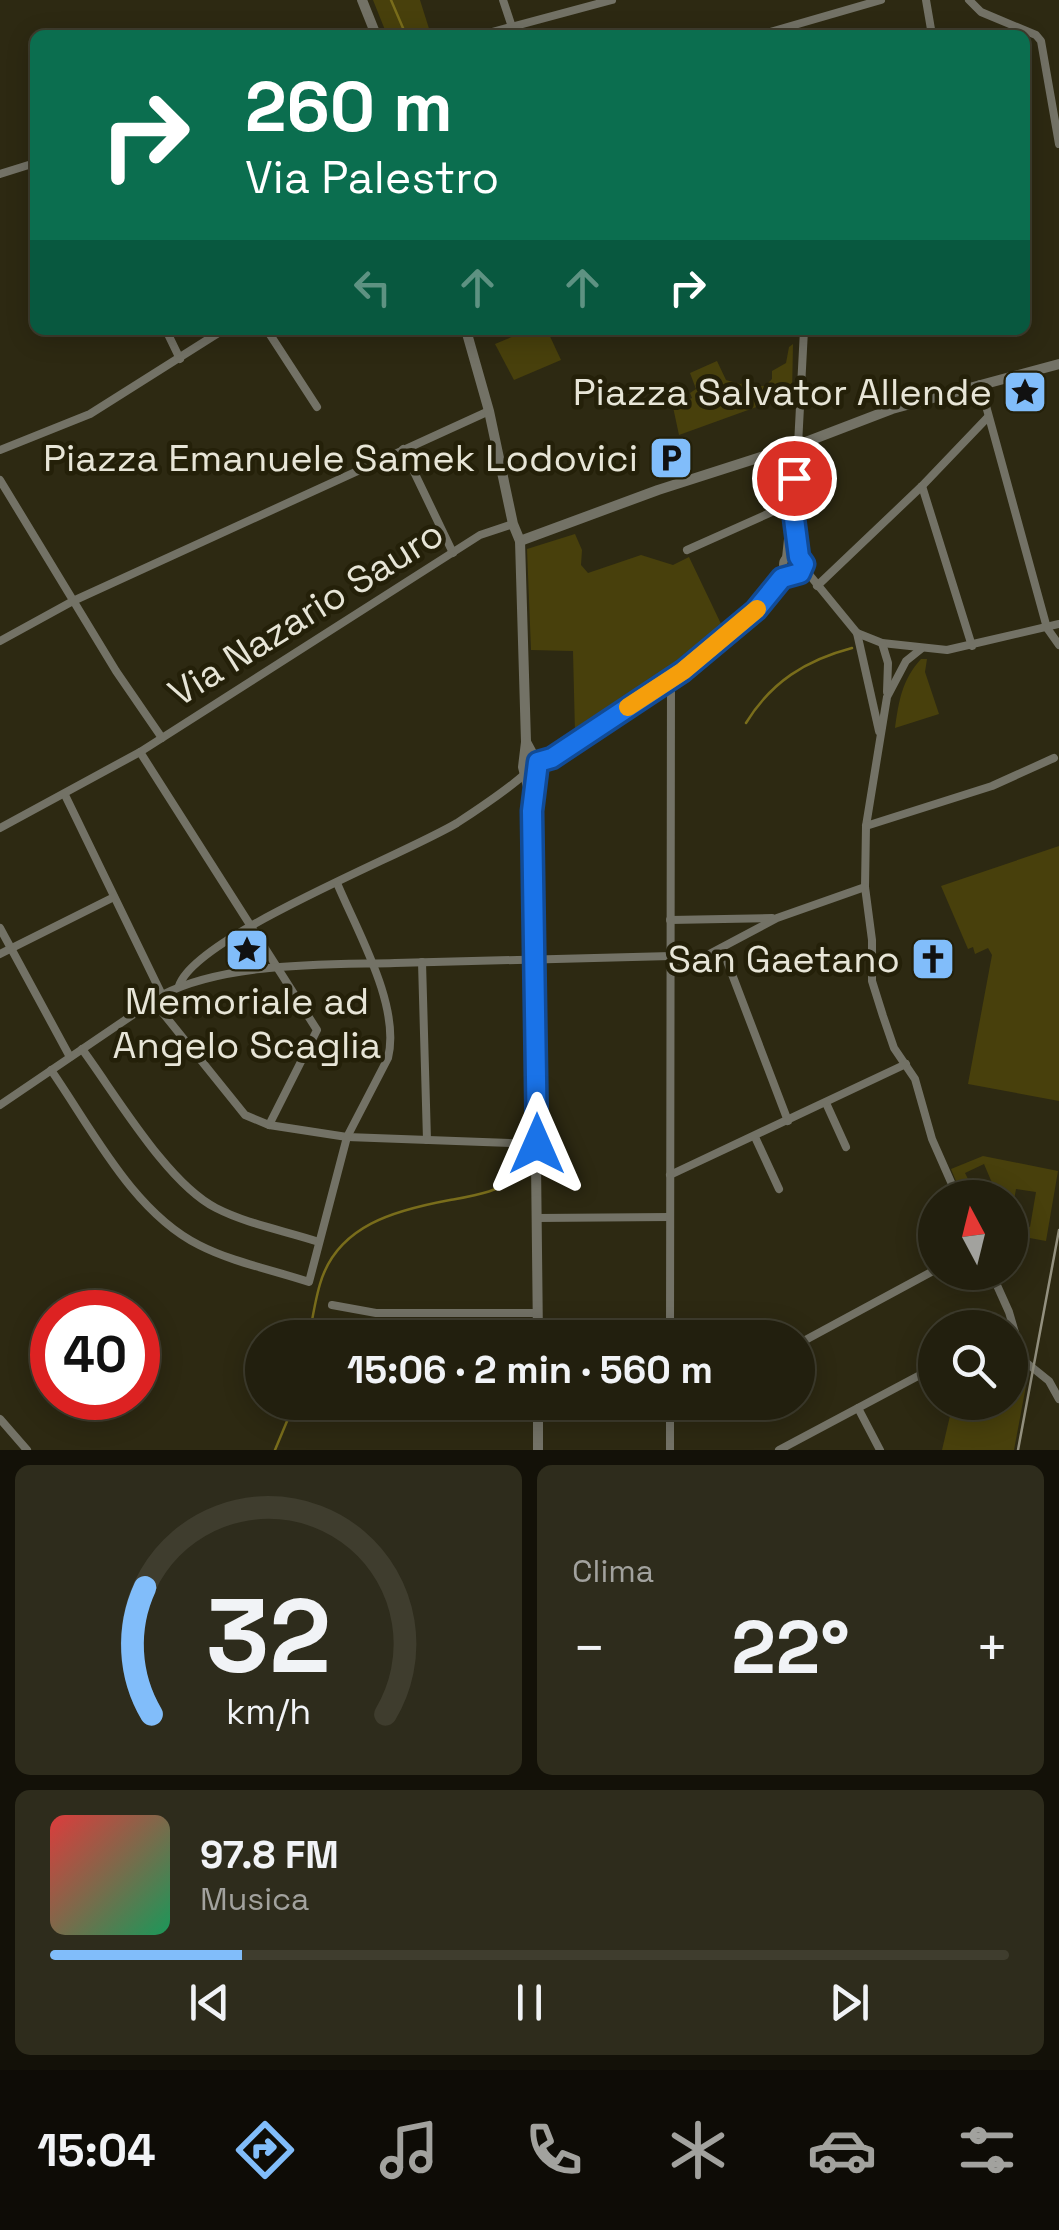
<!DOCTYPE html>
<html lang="it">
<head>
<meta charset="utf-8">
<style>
	:root { --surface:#221f0e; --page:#2e2c1c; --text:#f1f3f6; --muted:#a2a29e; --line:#3f3d2e; --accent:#81bdfa }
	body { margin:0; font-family:"Space Grotesk",sans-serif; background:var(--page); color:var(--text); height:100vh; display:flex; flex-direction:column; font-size:38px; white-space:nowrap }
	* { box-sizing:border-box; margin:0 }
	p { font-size:32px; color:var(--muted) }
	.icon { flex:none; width:55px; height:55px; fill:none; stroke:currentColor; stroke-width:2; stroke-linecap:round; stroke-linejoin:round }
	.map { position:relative; height:1450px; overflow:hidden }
	.details { display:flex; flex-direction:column; gap:15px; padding:15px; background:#131108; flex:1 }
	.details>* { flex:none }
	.guide { position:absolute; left:30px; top:30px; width:1000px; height:305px; border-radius:15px; box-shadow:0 5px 25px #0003,0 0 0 2px var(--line); background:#0b6e4f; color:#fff; overflow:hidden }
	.needle { width:65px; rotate:353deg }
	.tools { position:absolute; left:918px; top:1180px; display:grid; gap:20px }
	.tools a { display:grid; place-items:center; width:110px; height:110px; border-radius:50%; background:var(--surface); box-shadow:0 5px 25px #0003,0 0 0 2px var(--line); font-size:50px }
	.speed { position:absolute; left:30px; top:1290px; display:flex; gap:20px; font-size:50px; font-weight:700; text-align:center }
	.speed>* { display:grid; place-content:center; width:130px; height:130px; border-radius:50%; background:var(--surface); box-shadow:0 5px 25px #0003,0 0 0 2px var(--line); line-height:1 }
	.speed .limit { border:15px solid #d22; background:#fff; color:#111 }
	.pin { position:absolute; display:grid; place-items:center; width:85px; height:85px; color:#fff; margin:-42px; border:5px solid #fff; border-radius:50%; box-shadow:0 2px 10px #0007 }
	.me { position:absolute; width:110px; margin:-55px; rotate:0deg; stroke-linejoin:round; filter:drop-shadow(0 0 8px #0008) }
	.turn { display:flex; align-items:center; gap:35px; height:210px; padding:0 50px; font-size:45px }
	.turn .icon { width:130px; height:130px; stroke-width:2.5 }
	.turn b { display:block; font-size:70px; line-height:85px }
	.lanes { display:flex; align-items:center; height:95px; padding:0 50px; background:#0003; justify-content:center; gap:50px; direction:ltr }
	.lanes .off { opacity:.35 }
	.big { font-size:75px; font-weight:600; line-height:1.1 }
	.details .card { flex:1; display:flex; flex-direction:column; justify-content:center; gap:15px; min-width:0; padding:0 35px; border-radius:15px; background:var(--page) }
	.details .dial { align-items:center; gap:0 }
	.dial svg { height:260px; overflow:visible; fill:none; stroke:var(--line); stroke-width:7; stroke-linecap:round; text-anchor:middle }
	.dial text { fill:var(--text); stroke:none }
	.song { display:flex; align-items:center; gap:30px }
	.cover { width:120px; height:120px; border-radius:15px; background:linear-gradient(135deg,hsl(0 70% 55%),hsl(150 70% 35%)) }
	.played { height:10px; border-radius:5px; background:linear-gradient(90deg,var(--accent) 20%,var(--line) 20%) }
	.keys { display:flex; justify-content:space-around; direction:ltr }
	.heat { display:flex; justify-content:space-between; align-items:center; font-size:55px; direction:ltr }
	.details .tiles { flex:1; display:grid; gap:15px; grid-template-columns:1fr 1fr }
	.card:last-child { grid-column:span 2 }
	.trip { position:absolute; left:245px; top:1320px; width:570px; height:100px; border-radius:50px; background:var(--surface); box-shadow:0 5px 25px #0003,0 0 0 2px var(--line); font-weight:600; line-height:100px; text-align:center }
	.tab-bar { display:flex; height:160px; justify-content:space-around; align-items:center; background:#0e0c06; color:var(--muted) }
	.tab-bar .icon { width:70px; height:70px }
	.tab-bar .active { color:var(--accent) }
	.tab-bar b { font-size:45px; color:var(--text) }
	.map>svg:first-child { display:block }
	.green { fill:#48400c }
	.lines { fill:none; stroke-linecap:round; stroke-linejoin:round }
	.stream { stroke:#796d1b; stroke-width:2.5 }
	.minor { stroke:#737266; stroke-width:8 }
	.tertiary { stroke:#737266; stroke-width:10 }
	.rail { stroke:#94917f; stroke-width:2.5 }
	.route-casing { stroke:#114b97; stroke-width:25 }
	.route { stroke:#1a73e8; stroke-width:18 }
	.slow { stroke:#f59e0b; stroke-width:18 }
	.labels { text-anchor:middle; stroke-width:9; stroke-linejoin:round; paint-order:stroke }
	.poi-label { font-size:38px; fill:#e7e5d7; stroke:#242009; text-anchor:end }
	.street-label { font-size:38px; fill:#e7e5d7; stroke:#242009 }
</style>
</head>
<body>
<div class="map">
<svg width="1059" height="1450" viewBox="0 0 1059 1450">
	<rect width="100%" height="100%" fill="#2d2912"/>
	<g class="green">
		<polygon points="373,0 420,0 431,35 387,35"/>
		<polygon points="528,330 547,330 561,360 514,380 495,344"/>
		<polygon points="793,344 792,394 679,435 673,407 692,398 690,393 696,389 690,373 717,361 726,380 740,384 750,381 756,386 765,386 772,379 772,371 786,363 789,347"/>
		<polygon points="575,534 582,550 581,565 588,573 641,555 673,565 689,557 723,628 665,674 575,733 573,651 531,650 527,549"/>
		<path d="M 921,659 L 927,659 L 925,672 L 939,714 L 895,728 C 899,700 902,680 921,659 Z"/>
		<polygon points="1059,846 1059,1101 968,1084 992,955 988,948 975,954 973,947 968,949 941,886"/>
		<polygon points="983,1156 1058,1171 1046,1241 1013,1235 1010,1249 1010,1224 1030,1227 1036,1192 1016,1189 1010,1223 1010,1198 998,1197 984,1164 965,1173 977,1197 969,1183 958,1186 951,1169"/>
		<polygon points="1010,1352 1028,1375 1014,1450 942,1450 953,1403 1010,1402"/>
	</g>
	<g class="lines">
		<g class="stream">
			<polyline points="391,0 403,28"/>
			<path d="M 746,723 C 771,682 806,660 852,648"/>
			<path d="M 309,1338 C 312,1320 315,1301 320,1284 C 337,1225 396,1210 450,1200 C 478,1195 498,1192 522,1174"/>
			<polyline points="275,1450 295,1402"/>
		</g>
		<g class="minor">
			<polyline points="503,0 512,27"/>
			<polyline points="926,0 932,35"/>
			<polyline points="969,0 981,12 1036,35 1041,41 1059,144"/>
			<polyline points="481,35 612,0"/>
			<polyline points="760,35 881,0"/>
			<polyline points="0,174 35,163"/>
			<polyline points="166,330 180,359"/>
			<polyline points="267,330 317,407"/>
			<polyline points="980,384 1047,628 1059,645"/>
			<polyline points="403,449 453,553"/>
			<polyline points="0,450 90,414 223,330"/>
			<polyline points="0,480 116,671 162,738"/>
			<polyline points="922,486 972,646"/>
			<polyline points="793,517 799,557"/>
			<polyline points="687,550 792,503"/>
			<circle cx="793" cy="565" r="10"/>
			<polyline points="786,558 798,445 804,330"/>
			<polyline points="803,567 857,633 882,643 947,650 1059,624"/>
			<polyline points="817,586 922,486 988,417"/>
			<polyline points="857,633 879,731"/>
			<polyline points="0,641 73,601 489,411"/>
			<polyline points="882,643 888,663 887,692"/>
			<polyline points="921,649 906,661 887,697 866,826 865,887 872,940 872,981 883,1016 894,1048 915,1079 932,1139 958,1198"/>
			<polyline points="140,752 317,1030 269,1125"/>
			<path d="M 538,762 L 552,758 C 601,725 772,622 784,569"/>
			<polyline points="65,795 162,995"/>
			<polyline points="866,826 992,786 1054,758"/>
			<polyline points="0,828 140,752 480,535 513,524"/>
			<polyline points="670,920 772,918"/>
			<polyline points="0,928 70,1057"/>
			<polyline points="722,948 788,1121"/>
			<polyline points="0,954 114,897"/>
			<polyline points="422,962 427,1140"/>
			<polyline points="671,963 698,960 777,918 865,887"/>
			<path d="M 179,986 C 195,936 404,855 457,823 C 480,808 506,791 526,773"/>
			<polyline points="154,1002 245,1115 269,1125 347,1137 537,1144"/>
			<path d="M 82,1049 C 116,1095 167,1183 216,1208 C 247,1224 286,1231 319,1242"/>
			<path d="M 51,1070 C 92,1129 133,1212 199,1245 C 232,1262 273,1270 309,1282 L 347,1137 L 388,1058 C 401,1006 357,931 337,883"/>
			<polyline points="826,1103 846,1147"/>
			<path d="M 0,1105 L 162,995 C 226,962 324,965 395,963 C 487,960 579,958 671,956"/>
			<polyline points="755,1137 779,1189"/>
			<polyline points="670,1175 906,1064"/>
			<polyline points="537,1218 670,1217"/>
			<polyline points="991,1272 1009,1312 1023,1360 1049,1381 1059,1399"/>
			<polyline points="332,1305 376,1313 538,1313"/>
			<polyline points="670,1338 671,679"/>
			<polyline points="798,1344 935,1270"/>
			<polyline points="858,1408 880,1450"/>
			<polyline points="670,1412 688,1402"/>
			<polyline points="0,1419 27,1450"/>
			<polyline points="670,1450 670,1402"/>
			<polyline points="779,1450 935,1367"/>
		</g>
		<g class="tertiary">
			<polyline points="362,0 376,35"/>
			<polyline points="466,330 489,411 513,524 520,541 526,742 523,767 529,791"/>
			<polyline points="520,541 658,490 798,445 892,409 1059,364"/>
			<polyline points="526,742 539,766 534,778 532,811 538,1338"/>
			<polyline points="538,1402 538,1450"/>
		</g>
		<polyline class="rail" points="1018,1450 1059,1230"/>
	</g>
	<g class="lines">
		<defs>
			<polyline id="route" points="537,1144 532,811 538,762 552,758 683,671 756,610 782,578 800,573 804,564 799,557 792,503 794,478"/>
		</defs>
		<use href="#route" class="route-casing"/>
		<use href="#route" class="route"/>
		<polyline class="slow" points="628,707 683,671 757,609"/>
	</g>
	<defs>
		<symbol id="sight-square" viewBox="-11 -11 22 22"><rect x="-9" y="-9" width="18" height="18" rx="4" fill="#81bdfa" stroke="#242009"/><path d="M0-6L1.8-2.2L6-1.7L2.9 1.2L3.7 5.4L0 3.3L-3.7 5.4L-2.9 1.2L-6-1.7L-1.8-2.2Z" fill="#111"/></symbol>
		<symbol id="parking-square" viewBox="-11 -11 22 22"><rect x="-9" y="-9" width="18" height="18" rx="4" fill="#81bdfa" stroke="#242009"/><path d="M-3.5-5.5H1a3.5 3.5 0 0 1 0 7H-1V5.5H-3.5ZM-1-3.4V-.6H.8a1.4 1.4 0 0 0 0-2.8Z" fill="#111"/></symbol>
		<symbol id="church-square" viewBox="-11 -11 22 22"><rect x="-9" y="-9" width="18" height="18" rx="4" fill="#81bdfa" stroke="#242009"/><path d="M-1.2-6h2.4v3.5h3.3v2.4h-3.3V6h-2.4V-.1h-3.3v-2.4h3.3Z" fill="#111"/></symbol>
	</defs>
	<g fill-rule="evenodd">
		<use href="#sight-square" x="1000" y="367" width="50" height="50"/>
		<use href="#parking-square" x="646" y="433" width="50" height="50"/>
		<use href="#sight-square" x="222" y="925" width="50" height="50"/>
		<use href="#church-square" x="908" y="934" width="50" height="50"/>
	</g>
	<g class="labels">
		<g class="poi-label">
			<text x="992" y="405">Piazza Salvator Allende</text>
			<text x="638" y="471">Piazza Emanuele Samek Lodovici</text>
			<text x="900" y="972">San Gaetano</text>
			<text x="247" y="1014" text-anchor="middle">Memoriale ad<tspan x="247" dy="44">Angelo Scaglia</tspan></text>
		</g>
		<g class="street-label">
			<text transform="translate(306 613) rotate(-32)" y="13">Via Nazario Sauro</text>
		</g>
	</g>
</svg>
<div class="tools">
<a><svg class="needle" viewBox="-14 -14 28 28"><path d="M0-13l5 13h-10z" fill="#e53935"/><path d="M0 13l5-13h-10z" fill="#a2a29e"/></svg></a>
<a><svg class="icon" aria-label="search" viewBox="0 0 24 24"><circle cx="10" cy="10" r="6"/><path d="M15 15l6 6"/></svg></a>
</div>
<div class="speed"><div class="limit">40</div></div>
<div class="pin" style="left:794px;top:478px;background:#d93025"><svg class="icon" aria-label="arrive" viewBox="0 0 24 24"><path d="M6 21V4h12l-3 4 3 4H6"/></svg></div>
<svg class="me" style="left:537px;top:1144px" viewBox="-20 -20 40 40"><path d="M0-17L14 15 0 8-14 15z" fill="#1a73e8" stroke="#fff" stroke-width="4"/></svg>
<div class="trip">15:06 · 2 min · 560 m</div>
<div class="guide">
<div class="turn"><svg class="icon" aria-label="right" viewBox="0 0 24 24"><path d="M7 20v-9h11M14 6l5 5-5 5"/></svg><div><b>260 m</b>Via Palestro</div></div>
<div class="lanes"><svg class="icon off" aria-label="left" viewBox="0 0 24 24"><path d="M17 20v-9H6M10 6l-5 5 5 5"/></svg><svg class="icon off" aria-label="ahead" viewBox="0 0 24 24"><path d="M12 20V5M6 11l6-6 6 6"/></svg><svg class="icon off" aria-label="ahead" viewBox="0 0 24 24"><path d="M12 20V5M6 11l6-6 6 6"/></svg><svg class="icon" aria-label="right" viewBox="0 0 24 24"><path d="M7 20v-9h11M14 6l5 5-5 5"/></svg></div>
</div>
</div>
<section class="details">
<div class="tiles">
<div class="card dial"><svg viewBox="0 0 100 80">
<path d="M14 69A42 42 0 1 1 86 69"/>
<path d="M14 69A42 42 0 0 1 12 30" stroke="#81bdfa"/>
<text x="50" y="56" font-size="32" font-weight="700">32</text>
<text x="50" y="72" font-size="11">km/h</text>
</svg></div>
<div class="card"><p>Clima</p>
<div class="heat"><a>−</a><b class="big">22°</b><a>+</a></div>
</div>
<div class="card">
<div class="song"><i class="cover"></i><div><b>97.8 FM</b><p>Musica</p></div></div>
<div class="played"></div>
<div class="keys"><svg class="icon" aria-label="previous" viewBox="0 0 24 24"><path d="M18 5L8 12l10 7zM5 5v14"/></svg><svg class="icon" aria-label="pause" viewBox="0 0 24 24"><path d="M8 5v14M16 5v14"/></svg><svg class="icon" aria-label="next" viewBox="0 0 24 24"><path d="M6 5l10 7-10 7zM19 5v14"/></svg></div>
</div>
</div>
</section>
<nav class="tab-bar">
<b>15:04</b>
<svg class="icon active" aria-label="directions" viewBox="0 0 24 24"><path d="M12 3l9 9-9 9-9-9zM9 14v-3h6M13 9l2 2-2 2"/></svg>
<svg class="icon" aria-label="music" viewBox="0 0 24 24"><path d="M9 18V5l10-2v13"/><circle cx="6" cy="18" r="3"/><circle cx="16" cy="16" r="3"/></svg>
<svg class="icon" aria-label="phone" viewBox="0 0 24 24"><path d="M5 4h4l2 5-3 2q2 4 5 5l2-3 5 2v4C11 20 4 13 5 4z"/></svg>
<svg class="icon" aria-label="climate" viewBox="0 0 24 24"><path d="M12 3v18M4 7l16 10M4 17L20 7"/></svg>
<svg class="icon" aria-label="car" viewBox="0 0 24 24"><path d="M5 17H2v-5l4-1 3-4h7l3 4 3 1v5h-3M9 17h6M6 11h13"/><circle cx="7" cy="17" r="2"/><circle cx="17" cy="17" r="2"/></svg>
<svg class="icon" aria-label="filters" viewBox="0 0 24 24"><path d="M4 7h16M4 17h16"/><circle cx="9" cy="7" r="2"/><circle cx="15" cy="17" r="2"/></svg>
</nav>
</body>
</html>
